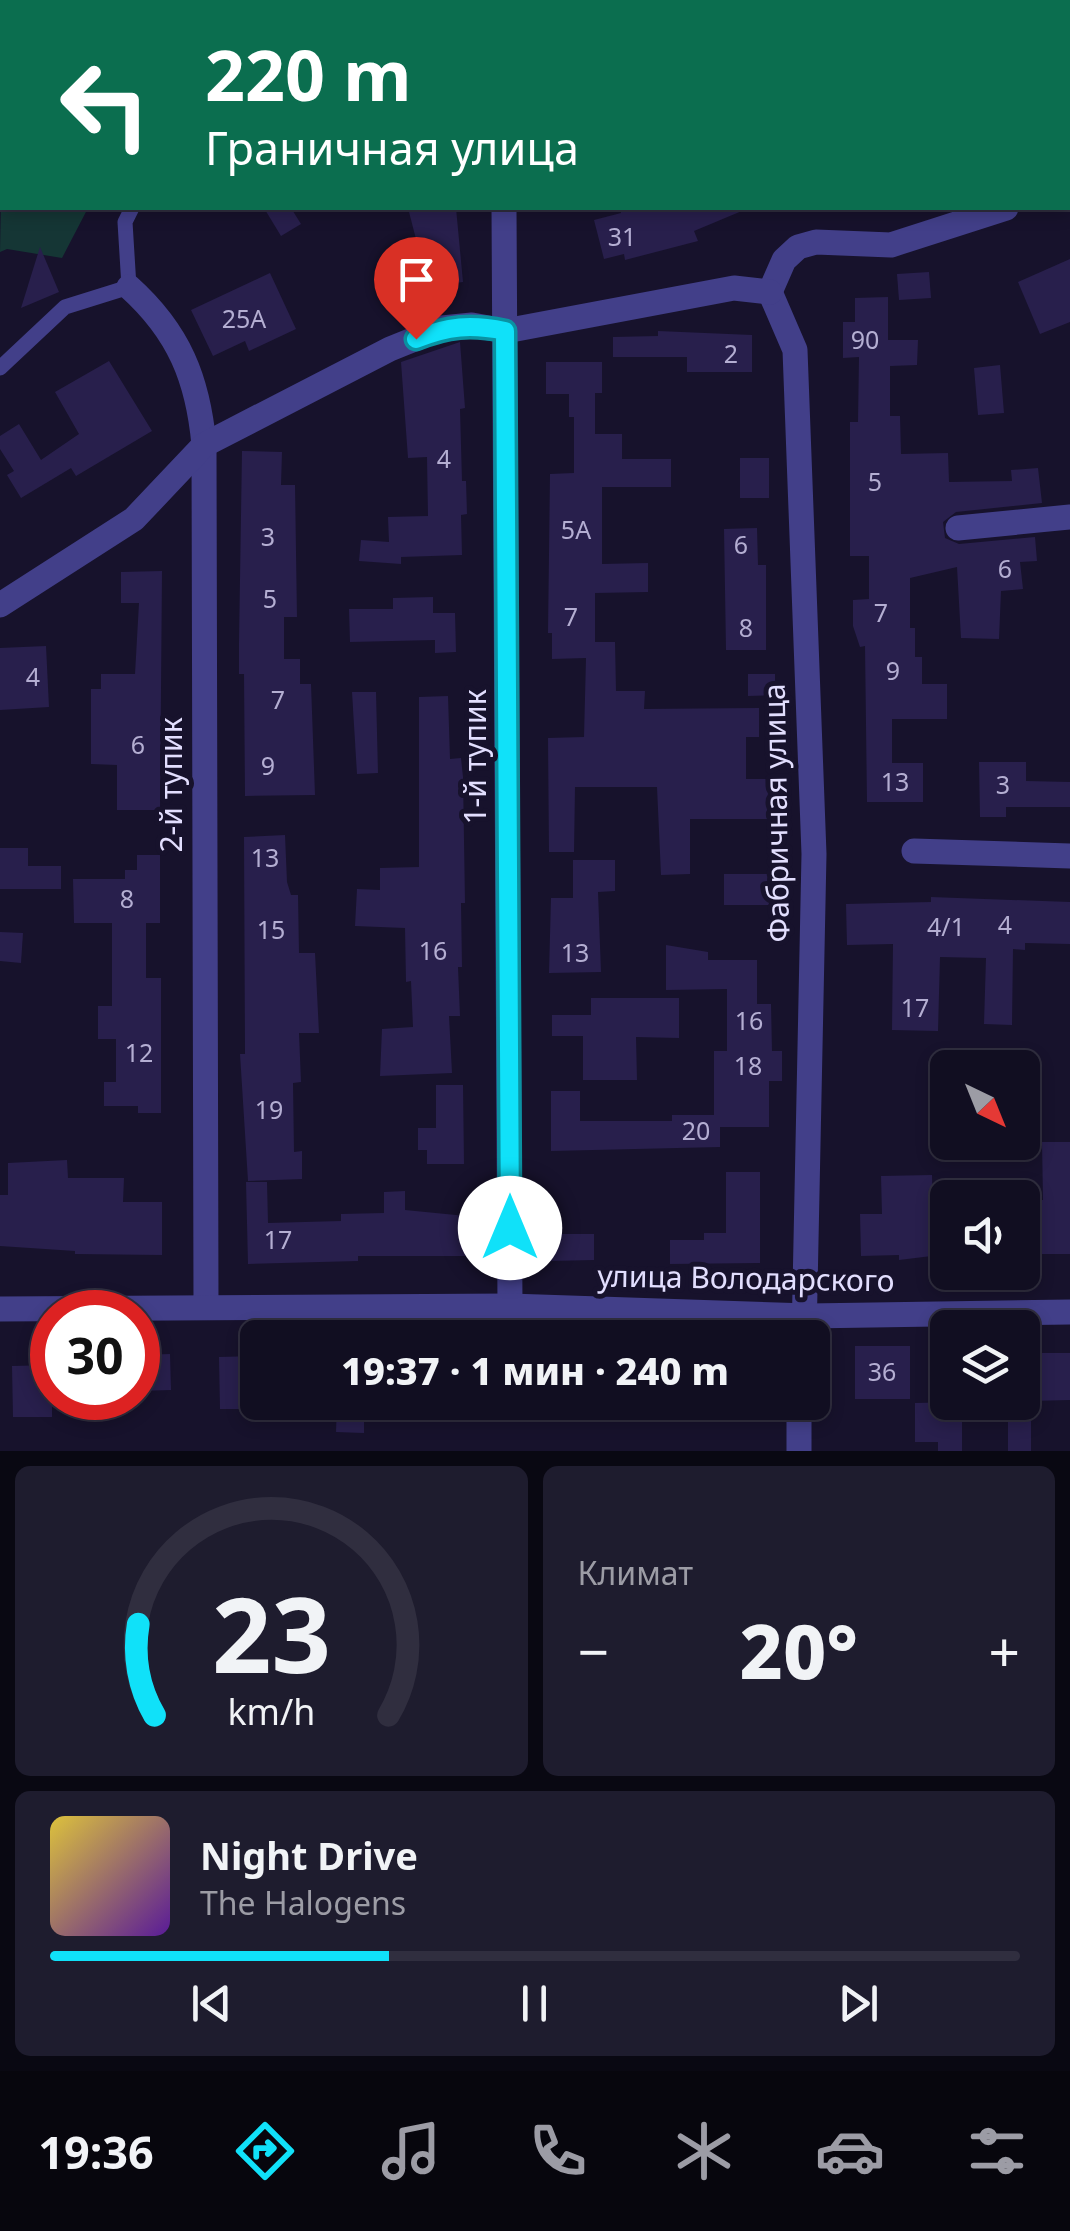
<!DOCTYPE html>
<html lang="ru">
<head>
<meta charset="utf-8">
<style>
	:root { --surface:#110e21; --page:#1e1c2e; --text:#f1f3f6; --muted:#9c9ca5; --line:#302e3f; --accent:#10e1f9 }
	body { margin:0; font-family:"Noto Sans",sans-serif; background:var(--page); color:var(--text); height:100vh; display:flex; flex-direction:column; font-size:38px; white-space:nowrap }
	* { box-sizing:border-box; margin:0 }
	p { font-size:32px; color:var(--muted) }
	.icon { flex:none; width:55px; height:55px; fill:none; stroke:currentColor; stroke-width:2; stroke-linecap:round; stroke-linejoin:round }
	.map { position:relative; height:1451px; overflow:hidden }
	.drawer { display:flex; flex-direction:column; gap:15px; padding:15px; background:#090812; flex:1 }
	.drawer>* { flex:none }
	.hud { position:absolute; left:0px; top:0px; width:1070px; height:210px; box-shadow:0 5px 15px #0003,0 0 0 2px var(--line); background:#0b6e4f; color:#fff; overflow:hidden }
	.needle { width:65px; rotate:137deg }
	.buttons { position:absolute; left:930px; top:1050px; display:grid; gap:20px }
	.buttons a { display:grid; place-items:center; width:110px; height:110px; border-radius:15px; background:var(--surface); box-shadow:0 5px 15px #0003,0 0 0 2px var(--line); font-size:50px }
	.speed { position:absolute; left:30px; top:1290px; display:flex; gap:20px; font-size:50px; font-weight:700; text-align:center }
	.speed>* { display:grid; place-content:center; width:130px; height:130px; border-radius:50%; background:var(--surface); box-shadow:0 5px 15px #0003,0 0 0 2px var(--line); line-height:1 }
	.speed .limit { border:15px solid #d22; background:#fff; color:#111 }
	.pin { position:absolute; display:grid; place-items:center; width:85px; height:85px; color:#fff; margin:-102px -42px; border-radius:50% 50% 50% 0; rotate:-45deg; box-shadow:0 0 10px #0007 }
	.pin .icon { rotate:45deg }
	.me { position:absolute; width:110px; margin:-55px; rotate:0deg; stroke-linejoin:round; filter:drop-shadow(0 0 8px #0008) }
	.turn { display:flex; align-items:center; gap:35px; height:210px; padding:0 40px; font-size:45px }
	.turn .icon { width:130px; height:130px; stroke-width:2.5 }
	.turn b { display:block; font-size:70px; line-height:85px }
	.big { font-size:75px; font-weight:800; line-height:1.1 }
	.drawer .widget { flex:1; display:flex; flex-direction:column; justify-content:center; gap:15px; min-width:0; padding:0 35px; border-radius:15px; background:var(--page) }
	.drawer .dial { align-items:center; gap:0 }
	.dial svg { height:260px; overflow:visible; fill:none; stroke:var(--line); stroke-width:7; stroke-linecap:round; text-anchor:middle }
	.dial text { fill:var(--text); stroke:none }
	.song { display:flex; align-items:center; gap:30px }
	.cover { width:120px; height:120px; border-radius:15px; background:linear-gradient(135deg,hsl(50 70% 55%),hsl(270 70% 35%)) }
	.played { height:10px; border-radius:5px; background:linear-gradient(90deg,var(--accent) 35%,var(--line) 35%) }
	.keys { display:flex; justify-content:space-around; direction:ltr }
	.heat { display:flex; justify-content:space-between; align-items:center; font-size:55px; direction:ltr }
	.drawer .tiles { flex:1; display:grid; gap:15px; grid-template-columns:1fr 1fr }
	.widget:last-child { grid-column:span 2 }
	.trip { position:absolute; left:240px; top:1320px; width:590px; height:100px; border-radius:15px; background:var(--surface); box-shadow:0 5px 15px #0003,0 0 0 2px var(--line); font-weight:800; line-height:100px; text-align:center }
	.dock { display:flex; height:160px; justify-content:space-around; align-items:center; background:#07060d; color:var(--muted) }
	.dock .icon { width:70px; height:70px }
	.dock .current { color:var(--accent) }
	.dock b { font-size:45px; color:var(--text) }
	.map>svg:first-child { display:block }
	.green { fill:#153635 }
	.building { fill:#281f4c }
	.lines { fill:none; stroke-linecap:round; stroke-linejoin:round }
	.path { stroke:#35bcb4; stroke-width:5; stroke-dasharray:5 8; stroke-linecap:butt }
	.service { stroke:#423f89; stroke-width:15 }
	.minor { stroke:#423f89; stroke-width:25 }
	.rail { stroke:#10e1f9; stroke-width:8; stroke-dasharray:15 12; stroke-linecap:butt }
	.route-casing { stroke:#0a92a2; stroke-width:25 }
	.route { stroke:#10e1f9; stroke-width:18 }
	.labels { text-anchor:middle; stroke-width:10; stroke-linejoin:round; paint-order:stroke }
	.number-label { font-size:25px; fill:#b4aed2 }
	.street-label { font-size:30px; fill:#e2defe; stroke:#17122c }
</style>
</head>
<body>
<div class="map">
<svg width="1070" height="1451" viewBox="0 0 1070 1451">
	<rect width="100%" height="100%" fill="#17122c"/>
	<polygon class="green" points="2,145 2,208 88,208 62,258 7,249 0,252"/>
	<g class="building">
		<polygon points="264,208 291,208 301,224 281,236"/>
		<polygon points="408,208 456,208 463,282 433,286 434,296 413,299 407,244 417,243"/>
		<polygon points="620,208 749,208 694,231 698,241 625,260 624,254 604,259 594,220 621,213"/>
		<polygon points="40,247 59,292 21,308"/>
		<polygon points="1070,259 1070,322 1040,334 1018,282"/>
		<polygon points="929,272 931,298 899,300 897,274"/>
		<polygon points="270,273 296,329 249,351 245,341 213,356 191,310"/>
		<polygon points="888,297 888,340 918,340 917,365 890,366 890,416 900,416 901,454 948,453 949,482 1012,481 1011,470 1038,468 1042,503 956,512 943,522 945,538 959,544 1035,537 1037,561 1020,562 1023,589 1001,591 999,639 961,638 957,567 910,578 910,628 915,628 915,657 922,657 922,684 947,684 947,719 892,719 892,763 923,763 923,802 867,802 865,646 860,647 853,626 853,600 869,599 869,556 850,556 850,422 858,422 859,357 843,358 843,322 855,322 855,298"/>
		<polygon points="658,331 752,335 752,372 687,372 687,357 613,357 613,337 658,336"/>
		<polygon points="460,342 465,408 460,409 462,481 466,481 467,514 461,515 462,555 401,557 401,564 359,561 361,540 389,542 388,517 428,516 427,457 408,458 401,362"/>
		<polygon points="109,361 152,431 76,476 71,468 21,498 7,475 14,471 0,449 0,436 19,424 41,460 79,434 55,392"/>
		<polygon points="546,362 602,362 602,393 595,393 595,434 622,434 622,459 671,459 671,487 602,487 602,564 648,563 648,592 595,593 595,642 615,642 616,691 645,691 644,709 759,708 759,737 746,737 746,779 769,779 769,819 690,819 690,874 661,875 657,787 575,787 574,852 549,852 548,738 584,737 586,658 552,659 552,633 548,633 550,474 574,473 574,417 569,417 569,394 546,394"/>
		<polygon points="1000,365 1004,413 978,415 974,368"/>
		<polygon points="242,451 282,452 281,485 295,485 297,617 284,617 284,659 300,659 300,684 311,684 315,795 245,796 244,674 239,674 239,643"/>
		<rect x="740" y="458" width="29" height="40"/>
		<polygon points="757,528 758,565 766,565 766,650 726,650 724,529"/>
		<polygon points="162,571 160,810 117,810 117,765 91,764 91,689 101,689 101,674 135,674 139,603 121,603 121,572"/>
		<polygon points="433,597 433,613 455,613 456,652 435,653 435,640 350,642 349,609 393,609 393,598"/>
		<polygon points="46,646 49,707 0,710 0,648"/>
		<polygon points="748,674 775,674 775,695 748,696"/>
		<polygon points="352,692 376,692 378,773 357,774"/>
		<polygon points="448,696 450,759 461,758 463,777 465,903 461,903 462,967 458,967 460,1016 449,1016 452,1073 380,1076 382,1029 413,1027 411,981 406,982 405,928 355,926 357,889 380,890 380,868 419,867 419,697"/>
		<polygon points="979,762 1026,762 1026,781 1070,782 1070,807 1006,807 1006,817 980,817"/>
		<polygon points="285,835 287,882 291,895 298,895 299,953 315,953 319,1033 299,1033 301,1082 293,1083 294,1152 302,1151 302,1179 248,1181 240,1054 245,1054 244,837"/>
		<polygon points="0,848 28,848 28,866 61,866 61,889 0,889"/>
		<polygon points="137,855 160,855 160,923 146,923 146,978 161,978 161,1113 138,1113 138,1106 104,1106 104,1082 116,1082 116,1039 98,1039 98,1006 112,1006 112,923 74,923 73,879 125,879 125,870 137,870"/>
		<polygon points="573,860 615,860 615,891 598,892 601,972 549,973 551,898 573,898"/>
		<rect x="724" y="874" width="46" height="31"/>
		<polygon points="931,897 1070,902 1070,944 1025,943 1025,950 1013,949 1012,1025 984,1024 986,958 940,957 938,1031 892,1030 893,944 847,945 846,904 931,902"/>
		<polygon points="0,932 23,933 21,963 0,961"/>
		<polygon points="666,945 708,952 708,960 757,960 757,1004 771,1004 772,1051 782,1051 782,1081 769,1081 769,1127 720,1127 720,1147 551,1151 551,1091 580,1091 580,1121 672,1121 672,1115 714,1115 714,1051 727,1051 727,989 666,990"/>
		<polygon points="591,998 679,998 679,1038 636,1037 637,1080 583,1080 583,1036 552,1036 552,1015 591,1015"/>
		<polygon points="436,1085 463,1085 464,1164 427,1164 427,1150 418,1150 418,1128 436,1128"/>
		<polygon points="1042,1142 1070,1142 1070,1254 1022,1254 1022,1201 1043,1200"/>
		<polygon points="67,1160 68,1178 124,1178 123,1202 162,1202 162,1255 75,1254 75,1251 0,1246 0,1195 8,1195 8,1163"/>
		<polygon points="726,1172 760,1172 760,1263 670,1264 670,1240 704,1240 704,1233 726,1233"/>
		<polygon points="932,1175 933,1217 948,1217 948,1254 899,1260 899,1255 861,1256 860,1214 882,1214 881,1176"/>
		<polygon points="246,1182 267,1182 268,1223 341,1221 341,1214 384,1213 384,1192 405,1191 405,1210 466,1216 466,1256 358,1256 358,1261 248,1264"/>
		<polygon points="550,1234 594,1234 594,1260 550,1261"/>
		<rect x="855" y="1346" width="55" height="53"/>
		<polygon points="1030,1353 1070,1353 1070,1400 1030,1401"/>
		<polygon points="170,1354 171,1390 138,1391 138,1355"/>
		<polygon points="257,1356 258,1409 220,1409 219,1357"/>
		<polygon points="52,1365 52,1417 13,1417 12,1366"/>
		<polygon points="337,1402 364,1402 364,1433 336,1432"/>
		<polygon points="962,1402 962,1451 938,1451 938,1442 915,1442 915,1403"/>
		<rect x="1008" y="1418" width="23" height="33"/>
	</g>
	<g class="lines">
		<polyline class="path" points="920,2 921,0"/>
		<g class="service">
			<polyline points="1057,0 1058,2"/>
			<polyline points="1068,29 1070,36"/>
			<polyline points="0,368 65,307 129,287 125,222 132,208"/>
		</g>
		<g class="minor">
			<polyline points="517,2 520,0"/>
			<polyline points="1068,189 1070,189"/>
			<polyline points="504,208 510,1306"/>
			<path d="M 129,287 C 179,332 198,379 204,445 L 206,1307"/>
			<polyline points="770,292 795,350 814,854 804,1338"/>
			<polyline points="770,292 784,260 798,247 816,242 891,245 1006,208"/>
			<polyline points="958,528 1070,517"/>
			<polyline points="0,605 134,519 204,445 390,349 442,328 472,325 505,331 734,288 770,292"/>
			<polyline points="914,851 1070,856"/>
			<polyline points="0,1309 510,1306 808,1316 1070,1312"/>
			<polyline points="799,1451 799,1402"/>
		</g>
		<g class="rail">
			<polyline points="135,2 142,0"/>
			<polyline points="198,2 204,0"/>
			<polyline points="250,2 255,0"/>
			<polyline points="0,51 2,50"/>
			<polyline points="0,75 2,74"/>
			<polyline points="0,97 2,97"/>
		</g>
	</g>
	<g class="lines">
		<defs>
			<path id="route" d="M 416,339 C 448,326 471,324 505,331 L 510,1228"/>
		</defs>
		<use href="#route" class="route-casing"/>
		<use href="#route" class="route"/>
	</g>
	<g class="labels">
		<g class="number-label">
			<text x="622" y="246">31</text>
			<text x="244" y="328">25А</text>
			<text x="865" y="349">90</text>
			<text x="731" y="363">2</text>
			<text x="444" y="468">4</text>
			<text x="875" y="491">5</text>
			<text x="576" y="539">5А</text>
			<text x="268" y="546">3</text>
			<text x="741" y="554">6</text>
			<text x="1005" y="578">6</text>
			<text x="270" y="608">5</text>
			<text x="881" y="622">7</text>
			<text x="571" y="626">7</text>
			<text x="746" y="637">8</text>
			<text x="893" y="680">9</text>
			<text x="33" y="686">4</text>
			<text x="278" y="709">7</text>
			<text x="138" y="754">6</text>
			<text x="268" y="775">9</text>
			<text x="895" y="791">13</text>
			<text x="1003" y="794">3</text>
			<text x="265" y="867">13</text>
			<text x="127" y="908">8</text>
			<text x="1005" y="934">4</text>
			<text x="946" y="936">4/1</text>
			<text x="271" y="939">15</text>
			<text x="433" y="960">16</text>
			<text x="575" y="962">13</text>
			<text x="915" y="1017">17</text>
			<text x="749" y="1030">16</text>
			<text x="139" y="1062">12</text>
			<text x="748" y="1075">18</text>
			<text x="269" y="1119">19</text>
			<text x="696" y="1140">20</text>
			<text x="278" y="1249">17</text>
			<text x="882" y="1381">36</text>
		</g>
		<g class="street-label">
			<text transform="translate(476 757) rotate(-90)" y="10">1-й тупик</text>
			<text transform="translate(172 785) rotate(-90)" y="10">2-й тупик</text>
			<text transform="translate(777 813) rotate(-91)" y="10">Фабричная улица</text>
			<text transform="translate(746 1279) rotate(1)" y="10">улица Володарского</text>
		</g>
	</g>
</svg>
<div class="buttons">
<a><svg class="needle" viewBox="-14 -14 28 28"><path d="M0-13l5 13h-10z" fill="#e53935"/><path d="M0 13l5-13h-10z" fill="#9c9ca5"/></svg></a>
<a><svg class="icon" aria-label="sound" viewBox="0 0 24 24"><path d="M4 9h4l5-4v14l-5-4H4zM17 9q2 3 0 6"/></svg></a>
<a><svg class="icon" aria-label="layers" viewBox="0 0 24 24"><path d="M12 4l9 5-9 5-9-5zM3 14l9 5 9-5"/></svg></a>
</div>
<div class="speed"><div class="limit">30</div></div>
<div class="pin" style="left:416px;top:339px;background:#d93025"><svg class="icon" aria-label="arrive" viewBox="0 0 24 24"><path d="M6 21V4h12l-3 4 3 4H6"/></svg></div>
<svg class="me" style="left:510px;top:1228px" viewBox="-20 -20 40 40"><circle r="19" fill="#fff"/><path d="M0-13L10 11 0 6-10 11z" fill="#10e1f9"/></svg>
<div class="trip">19:37 · 1 мин · 240 m</div>
<div class="hud">
<div class="turn"><svg class="icon" aria-label="left" viewBox="0 0 24 24"><path d="M17 20v-9H6M10 6l-5 5 5 5"/></svg><div><b>220 m</b>Граничная улица</div></div>
</div>
</div>
<section class="drawer">
<div class="tiles">
<div class="widget dial"><svg viewBox="0 0 100 80">
<path d="M14 69A42 42 0 1 1 86 69"/>
<path d="M14 69A42 42 0 0 1 9 41" stroke="#10e1f9"/>
<text x="50" y="56" font-size="32" font-weight="700">23</text>
<text x="50" y="72" font-size="11">km/h</text>
</svg></div>
<div class="widget"><p>Климат</p>
<div class="heat"><a>−</a><b class="big">20°</b><a>+</a></div>
</div>
<div class="widget">
<div class="song"><i class="cover"></i><div><b>Night Drive</b><p>The Halogens</p></div></div>
<div class="played"></div>
<div class="keys"><svg class="icon" aria-label="previous" viewBox="0 0 24 24"><path d="M18 5L8 12l10 7zM5 5v14"/></svg><svg class="icon" aria-label="pause" viewBox="0 0 24 24"><path d="M8 5v14M16 5v14"/></svg><svg class="icon" aria-label="next" viewBox="0 0 24 24"><path d="M6 5l10 7-10 7zM19 5v14"/></svg></div>
</div>
</div>
</section>
<nav class="dock">
<b>19:36</b>
<svg class="icon current" aria-label="directions" viewBox="0 0 24 24"><path d="M12 3l9 9-9 9-9-9zM9 14v-3h6M13 9l2 2-2 2"/></svg>
<svg class="icon" aria-label="music" viewBox="0 0 24 24"><path d="M9 18V5l10-2v13"/><circle cx="6" cy="18" r="3"/><circle cx="16" cy="16" r="3"/></svg>
<svg class="icon" aria-label="phone" viewBox="0 0 24 24"><path d="M5 4h4l2 5-3 2q2 4 5 5l2-3 5 2v4C11 20 4 13 5 4z"/></svg>
<svg class="icon" aria-label="climate" viewBox="0 0 24 24"><path d="M12 3v18M4 7l16 10M4 17L20 7"/></svg>
<svg class="icon" aria-label="car" viewBox="0 0 24 24"><path d="M5 17H2v-5l4-1 3-4h7l3 4 3 1v5h-3M9 17h6M6 11h13"/><circle cx="7" cy="17" r="2"/><circle cx="17" cy="17" r="2"/></svg>
<svg class="icon" aria-label="filters" viewBox="0 0 24 24"><path d="M4 7h16M4 17h16"/><circle cx="9" cy="7" r="2"/><circle cx="15" cy="17" r="2"/></svg>
</nav>
</body>
</html>
